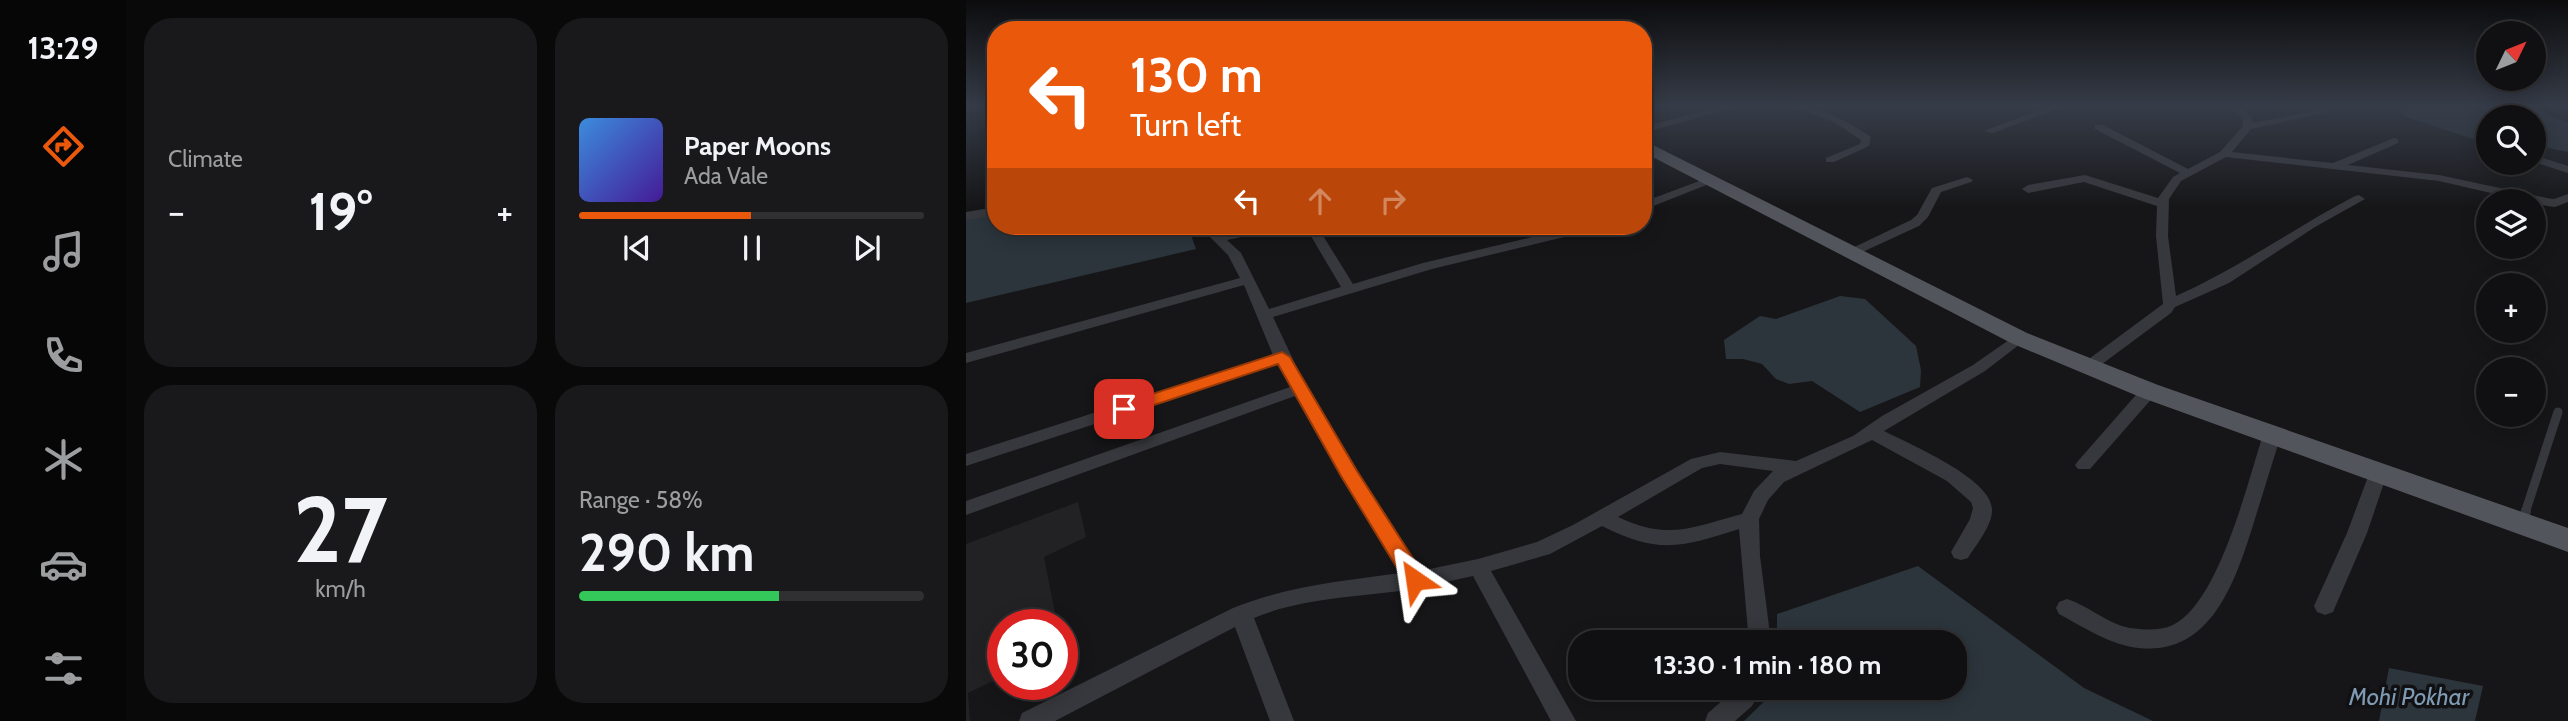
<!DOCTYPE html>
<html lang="en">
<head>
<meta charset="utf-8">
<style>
	:root { --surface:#101012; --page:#19191b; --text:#f1f3f6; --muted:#9c9d9f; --line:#303032; --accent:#ea580c }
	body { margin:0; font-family:Cabin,sans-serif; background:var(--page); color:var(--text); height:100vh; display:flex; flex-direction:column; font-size:26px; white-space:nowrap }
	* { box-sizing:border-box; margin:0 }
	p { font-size:23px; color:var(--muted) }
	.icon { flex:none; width:38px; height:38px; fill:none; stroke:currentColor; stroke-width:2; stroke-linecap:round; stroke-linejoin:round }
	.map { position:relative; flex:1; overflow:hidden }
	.panel { display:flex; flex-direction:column; gap:18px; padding:18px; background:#09090a; width:840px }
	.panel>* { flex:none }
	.top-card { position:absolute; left:21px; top:21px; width:665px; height:214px; border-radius:28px; box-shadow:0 4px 18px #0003,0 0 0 2px var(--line); background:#ea580c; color:#fff; overflow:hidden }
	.needle { width:46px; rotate:47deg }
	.fabs { position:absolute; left:1510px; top:21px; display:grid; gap:14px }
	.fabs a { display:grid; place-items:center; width:70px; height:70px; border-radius:50%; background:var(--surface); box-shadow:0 4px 18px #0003,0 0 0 2px var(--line); font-size:35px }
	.speed { position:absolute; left:21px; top:609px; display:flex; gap:14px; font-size:35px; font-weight:700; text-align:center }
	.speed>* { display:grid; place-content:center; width:91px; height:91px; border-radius:50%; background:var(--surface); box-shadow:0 4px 18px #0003,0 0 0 2px var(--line); line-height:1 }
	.speed .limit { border:10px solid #d22; background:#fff; color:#111 }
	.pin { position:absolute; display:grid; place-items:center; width:60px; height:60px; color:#fff; margin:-30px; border-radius:14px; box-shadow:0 4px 10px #0006 }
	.me { position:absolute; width:77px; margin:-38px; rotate:328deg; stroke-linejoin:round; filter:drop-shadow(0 0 5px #0008) }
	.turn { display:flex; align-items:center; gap:24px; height:147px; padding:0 28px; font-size:32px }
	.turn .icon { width:91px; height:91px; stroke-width:2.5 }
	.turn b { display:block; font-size:49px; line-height:60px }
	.lanes { display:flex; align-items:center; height:66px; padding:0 28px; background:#0003; justify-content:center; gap:35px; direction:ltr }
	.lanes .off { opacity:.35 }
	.big { font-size:52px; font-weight:700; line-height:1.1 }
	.panel .widget { flex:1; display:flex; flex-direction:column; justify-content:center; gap:10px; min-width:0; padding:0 24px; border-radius:28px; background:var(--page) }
	.panel .dial { align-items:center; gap:0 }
	.dial b { font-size:91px; line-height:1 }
	.song { display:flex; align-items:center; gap:21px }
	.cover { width:84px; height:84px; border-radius:10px; background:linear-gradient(135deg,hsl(210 70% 55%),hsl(260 70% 35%)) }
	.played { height:7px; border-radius:4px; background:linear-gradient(90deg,var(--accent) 50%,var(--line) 50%) }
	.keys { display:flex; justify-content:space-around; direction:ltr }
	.heat { display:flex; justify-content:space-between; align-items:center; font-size:38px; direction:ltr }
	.charge { height:10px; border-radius:5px; background:linear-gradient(90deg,#34c759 58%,var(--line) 0) }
	.panel .tiles { flex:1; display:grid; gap:18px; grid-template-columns:repeat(2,1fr) }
	.trip { position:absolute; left:602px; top:630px; width:399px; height:70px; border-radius:28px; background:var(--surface); box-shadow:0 4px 18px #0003,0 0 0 2px var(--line); font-weight:700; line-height:70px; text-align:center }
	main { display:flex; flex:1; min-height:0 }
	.dock { display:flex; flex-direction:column; width:126px; justify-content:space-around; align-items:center; background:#060607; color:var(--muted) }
	.dock .icon { width:49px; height:49px }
	.dock .selected { color:var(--accent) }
	.dock b { font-size:32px; color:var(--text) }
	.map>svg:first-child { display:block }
	.built { fill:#222225 }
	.water { fill:#2c353c }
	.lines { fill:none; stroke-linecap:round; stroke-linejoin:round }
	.service-far1 { stroke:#37383d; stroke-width:9 }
	.service { stroke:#37383d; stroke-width:10 }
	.minor { fill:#37383d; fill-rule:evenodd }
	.primary { fill:#53555c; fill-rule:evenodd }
	.route { fill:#ea580c; stroke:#983908; stroke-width:2 }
	.labels { text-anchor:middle; stroke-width:7; stroke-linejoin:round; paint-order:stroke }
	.near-water-label { font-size:24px; font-style:italic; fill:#7f9bb3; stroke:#111113 }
</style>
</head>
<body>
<main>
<nav class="dock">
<b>13:29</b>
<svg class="icon selected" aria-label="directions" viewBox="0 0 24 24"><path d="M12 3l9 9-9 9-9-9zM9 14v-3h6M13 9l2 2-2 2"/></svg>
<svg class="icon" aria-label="music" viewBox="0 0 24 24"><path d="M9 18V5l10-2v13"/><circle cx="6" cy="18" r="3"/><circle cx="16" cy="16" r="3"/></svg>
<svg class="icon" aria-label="phone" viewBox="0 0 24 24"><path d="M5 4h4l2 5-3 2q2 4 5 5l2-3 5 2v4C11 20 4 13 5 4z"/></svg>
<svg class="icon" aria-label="climate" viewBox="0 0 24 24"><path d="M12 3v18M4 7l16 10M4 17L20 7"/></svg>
<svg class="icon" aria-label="car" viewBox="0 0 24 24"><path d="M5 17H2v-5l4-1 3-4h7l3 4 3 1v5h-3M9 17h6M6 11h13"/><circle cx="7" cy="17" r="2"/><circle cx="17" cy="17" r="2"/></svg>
<svg class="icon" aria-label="filters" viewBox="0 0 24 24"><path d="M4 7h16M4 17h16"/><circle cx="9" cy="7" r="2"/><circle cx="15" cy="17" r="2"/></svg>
</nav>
<section class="panel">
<div class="tiles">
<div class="widget"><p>Climate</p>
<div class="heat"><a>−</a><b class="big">19°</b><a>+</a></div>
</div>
<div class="widget">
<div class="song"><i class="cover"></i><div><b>Paper Moons</b><p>Ada Vale</p></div></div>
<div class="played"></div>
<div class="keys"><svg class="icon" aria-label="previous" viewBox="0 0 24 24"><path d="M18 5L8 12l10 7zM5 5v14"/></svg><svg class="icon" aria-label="pause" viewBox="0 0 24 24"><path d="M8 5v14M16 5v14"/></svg><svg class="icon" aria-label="next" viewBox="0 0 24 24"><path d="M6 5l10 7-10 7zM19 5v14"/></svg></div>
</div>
<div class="widget dial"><b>27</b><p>km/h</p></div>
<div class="widget"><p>Range · 58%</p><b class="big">290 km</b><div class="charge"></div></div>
</div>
</section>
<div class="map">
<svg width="1602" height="721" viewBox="0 0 1602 721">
	<rect width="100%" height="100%" fill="#161618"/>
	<polygon class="built" points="112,502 120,537 78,557 89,613 60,625 37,625 37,676 2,693 4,721 0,721 0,544"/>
	<g class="water">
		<polygon points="1436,107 1565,107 1602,123 1602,152 1568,145 1568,117 1522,117 1522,144 1440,117 1434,110"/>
		<polygon points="30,213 30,226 209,226 212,231 225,235 230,249 0,303 0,218"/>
		<polygon points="874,296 899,299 950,346 955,370 954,387 894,412 846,381 823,384 810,379 796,364 777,359 760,359 758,340 794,316 810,319"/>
		<polygon points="952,566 1118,688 1187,721 778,721 812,688 989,688 989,642 811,642 811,614"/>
		<polygon points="1423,668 1517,686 1509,721 1413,721"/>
	</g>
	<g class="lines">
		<polyline class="service-far1" points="1559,513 1592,412"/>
		<polyline class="service" points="1557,520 1560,511"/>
		<g class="minor">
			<polygon points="751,107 769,107 677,133 677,127"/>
			<path d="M 828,107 C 858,107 880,121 905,137 L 903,146 L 868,162 L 860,162 L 860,158 L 894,144 L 895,140 L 868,122 Z"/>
			<polygon points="1080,107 1096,107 1027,133 1018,131"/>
			<path d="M 1264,107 L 1275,107 L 1286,117 L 1287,123 L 1357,109 L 1362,112 L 1285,129 L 1266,152 L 1367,163 L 1428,138 L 1432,139 L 1432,143 L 1382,165 L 1473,175 L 1581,198 L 1588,199 L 1602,194 L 1602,202 L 1589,207 L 1581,206 L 1473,181 L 1260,157 L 1215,181 L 1203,199 L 1202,236 L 1210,296 C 1273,268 1328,228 1389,196 L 1393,195 L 1399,199 L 1349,227 L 1263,283 L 1209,307 L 1205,313 L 1128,370 L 1116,370 L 1114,367 L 1116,364 L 1197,304 L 1190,236 L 1191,206 L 1118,182 L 1062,193 L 1056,189 L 1062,185 L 1119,175 L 1192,198 L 1207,177 L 1214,173 L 1129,129 L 1129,125 L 1137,125 L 1222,169 L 1254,152 L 1277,126 L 1277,120 Z"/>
			<polygon points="30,119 30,125 24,126 19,123"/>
			<polygon points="1568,155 1602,166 1602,173 1568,162"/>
			<polygon points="744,177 750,180 748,182 677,210 677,202"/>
			<polygon points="1001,177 1007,180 1005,182 975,192 962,217 953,226 890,255 880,255 878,252 945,220 951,215 966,188"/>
			<polygon points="30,207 30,215 0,220 0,212"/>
			<path d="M 233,226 L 246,226 L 255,234 L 294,226 L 317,226 L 315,229 L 261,240 L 275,253 L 303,309 L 375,287 L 339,226 L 351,226 L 387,284 L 457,263 L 612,226 L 633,226 L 631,229 L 466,269 L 307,317 L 341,389 L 454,571 L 512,559 L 571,542 L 607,525 L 725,459 L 754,452 L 830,461 L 887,436 L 916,416 L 1007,365 L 1053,333 L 1058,335 L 1061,338 L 1058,341 L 1019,371 L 918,431 C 943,444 1025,478 1026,509 C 1027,525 1010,545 1002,558 L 995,560 L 988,558 L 985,552 L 1004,519 L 1007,508 L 1005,502 L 981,481 L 906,440 L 818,482 L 802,500 L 793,519 L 794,556 L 805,642 L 783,642 L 773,529 C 716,547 693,555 636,526 L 584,554 L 525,571 L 610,721 L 585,721 L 507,576 C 487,580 468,585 448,589 C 395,597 338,597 288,618 L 328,721 L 304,721 L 269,627 L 89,721 L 53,721 L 56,713 L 267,608 C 321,586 377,581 434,573 L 329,396 L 0,515 L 0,501 L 324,387 L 312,364 L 0,466 L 0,454 L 307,355 L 278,285 L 0,363 L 0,353 L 274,278 L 262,255 ZM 754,464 L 807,471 L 788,491 L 776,514 C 727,527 702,541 652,517 L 736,468 Z"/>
			<polygon points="1183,386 1189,387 1191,391 1189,395 1124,469 1112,469 1109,465 1112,461 1177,387"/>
			<path d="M 1306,429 L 1312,431 L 1315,435 C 1306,464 1297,493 1288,522 C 1269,583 1243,664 1161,646 C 1137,640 1115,626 1093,614 L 1090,608 L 1093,602 L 1101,599 C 1123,606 1142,624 1164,628 C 1178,630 1194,631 1207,625 C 1253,602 1281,484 1297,435 L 1300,431 Z"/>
			<polygon points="1412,467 1419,469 1421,474 1401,533 1367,612 1359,615 1351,612 1348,606 1381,533 1403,474 1405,469"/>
			<polygon points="771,688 796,688 786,706 769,721 739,721 742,713"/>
		</g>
		<polygon class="primary" points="677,140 1061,333 1192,385 1602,528 1602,552 1174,397 1045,343 677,152"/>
	</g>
	<linearGradient id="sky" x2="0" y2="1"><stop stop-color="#0c0c0d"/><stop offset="0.51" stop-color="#363c48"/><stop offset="1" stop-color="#363c48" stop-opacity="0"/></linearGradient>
	<rect width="1602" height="208" fill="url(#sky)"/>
	<polygon class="route" points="316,352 324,357 391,471 457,574 460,580 457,586 449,588 442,586 375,476 312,364 164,413 152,413 149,409 152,405"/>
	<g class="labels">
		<g class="near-water-label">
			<text x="1443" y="705">Mohi Pokhar</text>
		</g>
	</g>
</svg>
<div class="fabs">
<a><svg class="needle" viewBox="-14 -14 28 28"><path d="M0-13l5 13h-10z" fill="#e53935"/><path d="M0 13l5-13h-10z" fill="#9c9d9f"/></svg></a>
<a><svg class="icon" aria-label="search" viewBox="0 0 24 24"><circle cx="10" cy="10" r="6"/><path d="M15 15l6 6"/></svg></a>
<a><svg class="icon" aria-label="layers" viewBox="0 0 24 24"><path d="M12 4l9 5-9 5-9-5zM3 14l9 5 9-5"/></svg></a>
<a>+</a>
<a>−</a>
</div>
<div class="speed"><div class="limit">30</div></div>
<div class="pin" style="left:158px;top:409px;background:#d93025"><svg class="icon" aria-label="arrive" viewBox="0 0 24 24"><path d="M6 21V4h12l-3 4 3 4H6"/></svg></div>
<svg class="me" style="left:449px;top:580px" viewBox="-20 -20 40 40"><path d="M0-17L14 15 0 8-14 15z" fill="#ea580c" stroke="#fff" stroke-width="4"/></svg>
<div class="trip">13:30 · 1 min · 180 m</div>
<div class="top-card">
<div class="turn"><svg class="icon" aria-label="left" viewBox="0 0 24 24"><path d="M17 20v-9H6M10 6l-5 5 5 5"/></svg><div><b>130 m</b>Turn left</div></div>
<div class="lanes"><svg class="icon" aria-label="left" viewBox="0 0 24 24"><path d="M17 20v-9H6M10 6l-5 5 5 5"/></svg><svg class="icon off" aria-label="ahead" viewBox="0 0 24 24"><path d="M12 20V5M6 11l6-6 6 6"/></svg><svg class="icon off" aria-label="right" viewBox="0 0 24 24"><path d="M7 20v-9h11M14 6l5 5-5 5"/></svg></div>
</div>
</div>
</main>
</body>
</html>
